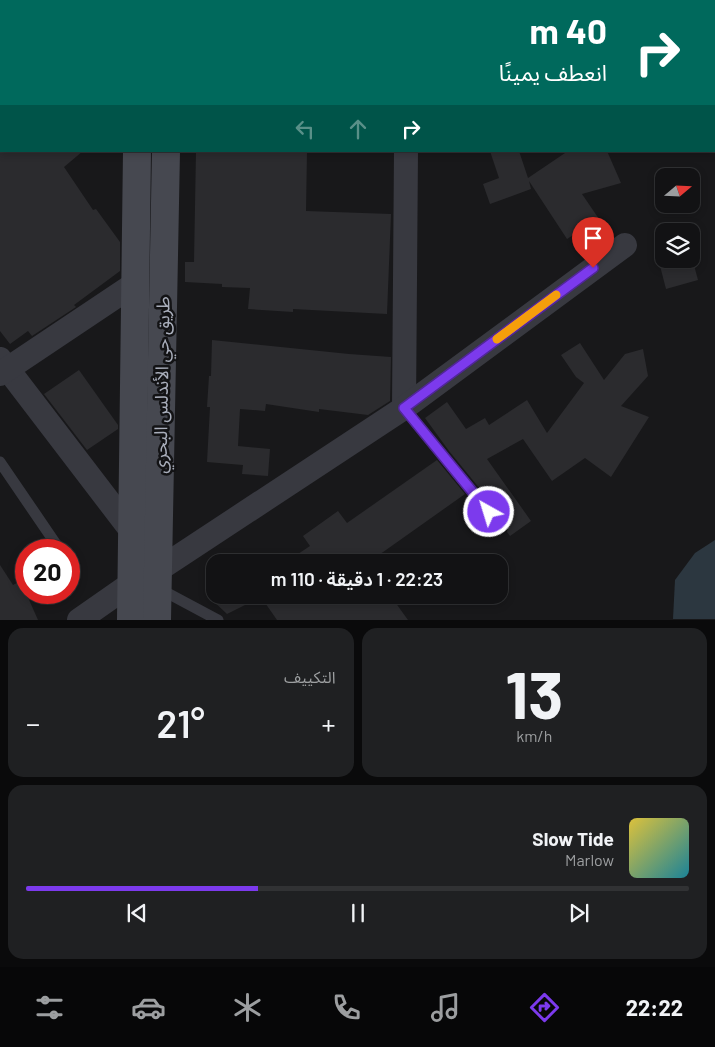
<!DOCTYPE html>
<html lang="ar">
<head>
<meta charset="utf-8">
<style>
	:root { --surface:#121214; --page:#1f2022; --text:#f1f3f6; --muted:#9c9ea0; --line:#313234; --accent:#7c3aed }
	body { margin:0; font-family:Barlow,"Noto Sans Arabic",sans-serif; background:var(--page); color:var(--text); direction:rtl; height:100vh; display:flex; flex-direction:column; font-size:19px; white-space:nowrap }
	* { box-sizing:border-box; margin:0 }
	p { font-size:16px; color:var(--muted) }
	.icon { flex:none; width:28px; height:28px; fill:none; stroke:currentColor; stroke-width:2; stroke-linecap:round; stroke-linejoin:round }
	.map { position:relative; height:620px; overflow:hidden; direction:ltr }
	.side { display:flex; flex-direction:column; gap:8px; padding:8px; background:#0a0a0b; flex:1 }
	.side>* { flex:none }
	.banner { position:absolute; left:0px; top:0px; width:715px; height:152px; box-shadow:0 2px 8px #0003,0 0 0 1px var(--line); direction:rtl; background:#00695c; color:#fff; overflow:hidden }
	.needle { width:32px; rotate:71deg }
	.tools { position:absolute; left:655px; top:168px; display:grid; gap:10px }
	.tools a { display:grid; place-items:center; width:45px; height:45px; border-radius:10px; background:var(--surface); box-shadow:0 2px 8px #0003,0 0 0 1px var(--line); font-size:25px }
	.speed { position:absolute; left:15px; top:539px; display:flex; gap:10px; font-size:25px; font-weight:700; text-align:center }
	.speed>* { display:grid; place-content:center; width:65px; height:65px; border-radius:50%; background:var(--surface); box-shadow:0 2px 8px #0003,0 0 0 1px var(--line); line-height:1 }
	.speed .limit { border:8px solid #d22; background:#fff; color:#111 }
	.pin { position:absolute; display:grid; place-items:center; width:42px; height:42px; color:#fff; margin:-51px -21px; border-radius:50% 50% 50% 0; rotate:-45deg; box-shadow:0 0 5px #0007 }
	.pin .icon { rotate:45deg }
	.me { position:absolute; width:55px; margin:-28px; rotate:321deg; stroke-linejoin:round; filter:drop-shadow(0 0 4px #0008) }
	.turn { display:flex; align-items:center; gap:18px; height:105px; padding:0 25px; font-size:22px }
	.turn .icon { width:65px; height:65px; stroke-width:2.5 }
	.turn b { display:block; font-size:35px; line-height:42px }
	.lanes { display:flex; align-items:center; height:48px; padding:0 25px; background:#0003; justify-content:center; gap:25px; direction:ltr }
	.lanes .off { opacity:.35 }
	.big { font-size:38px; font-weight:600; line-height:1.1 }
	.side .card { flex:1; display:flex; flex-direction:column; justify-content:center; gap:8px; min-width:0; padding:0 18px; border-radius:15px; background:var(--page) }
	.side .dial { align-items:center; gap:0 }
	.dial b { font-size:65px; line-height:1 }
	.song { display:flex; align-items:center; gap:15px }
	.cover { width:60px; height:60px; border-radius:8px; background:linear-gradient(135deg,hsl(50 70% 55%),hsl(190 70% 35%)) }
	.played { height:5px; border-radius:2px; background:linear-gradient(90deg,var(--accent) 35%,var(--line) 35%) }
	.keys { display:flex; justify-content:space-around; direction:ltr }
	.heat { display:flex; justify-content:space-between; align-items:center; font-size:28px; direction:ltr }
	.side .tiles { flex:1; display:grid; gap:8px; grid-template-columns:1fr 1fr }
	.card:last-child { grid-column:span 2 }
	.trip { position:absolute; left:206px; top:554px; width:302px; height:50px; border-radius:15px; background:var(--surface); box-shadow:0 2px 8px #0003,0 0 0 1px var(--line); font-weight:600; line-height:50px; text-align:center; direction:rtl }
	.tabs { display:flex; height:80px; justify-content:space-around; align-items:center; background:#070708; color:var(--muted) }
	.tabs .icon { width:35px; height:35px }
	.tabs .selected { color:var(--accent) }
	.tabs b { font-size:22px; color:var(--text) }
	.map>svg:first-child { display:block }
	.water { fill:#2c3740 }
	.building { fill:#2b2b2e }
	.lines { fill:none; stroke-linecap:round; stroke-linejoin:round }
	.lane { stroke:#383940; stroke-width:11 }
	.street { stroke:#383940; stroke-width:24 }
	.secondary { stroke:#464850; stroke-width:28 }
	.route-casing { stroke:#51269a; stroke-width:12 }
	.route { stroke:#7c3aed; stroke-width:9 }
	.slow { stroke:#f59e0b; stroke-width:9 }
	.labels { text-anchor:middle; stroke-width:5; stroke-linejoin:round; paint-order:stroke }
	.street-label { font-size:18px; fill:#a9aebb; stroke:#131315 }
</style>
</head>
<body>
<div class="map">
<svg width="715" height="620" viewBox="0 0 715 620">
	<rect width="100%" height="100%" fill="#18181a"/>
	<polygon class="water" points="715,540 715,619 673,619 675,580 695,553"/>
	<g class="building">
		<polygon points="0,151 83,151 64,167 93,210 96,209 120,242 120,271 74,305 76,307 32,336 28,331 10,344 0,331"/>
		<polygon points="196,151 307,151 306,211 391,214 387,314 293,309 293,312 248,309 250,288 222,287 222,284 185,282 185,262 194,262"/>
		<polygon points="490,151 519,151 528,178 568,151 607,151 621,183 582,194 599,219 567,239 529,181 531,189 490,204 483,184 499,178"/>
		<polygon points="691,254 698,280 666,289 658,258 664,257 664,259 691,259"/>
		<polygon points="212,340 349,354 391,357 390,401 368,415 319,409 319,412 266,404 265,411 240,409 238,446 270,449 268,476 242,474 243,465 207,462 210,407 207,407 209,376 211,376"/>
		<polygon points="580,343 604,380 625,354 643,349 648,376 621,406 649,417 611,477 585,458 552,481 523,439 487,459 531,521 510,536 507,532 508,526 507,522 449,451 425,418 447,402 466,429 485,418 489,425 527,400 547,433 584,383 576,377 561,355"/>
		<polygon points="79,370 118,425 118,429 87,450 44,394"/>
		<polygon points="437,460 465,494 369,562 286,562 310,546 303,536 338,511 347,523"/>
		<polygon points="0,565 13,585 26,578 26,593 38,620 0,620"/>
		<polygon points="215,571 215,595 390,595 408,620 277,620 261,597 227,614 209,597 207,589 210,574"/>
	</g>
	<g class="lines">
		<g class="lane">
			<polyline points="404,408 501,527"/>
			<polyline points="0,462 60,550"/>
			<polyline points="69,562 74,570"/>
			<polyline points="158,588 218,620"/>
		</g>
		<g class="street">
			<polyline points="0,92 1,91"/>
			<polyline points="0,359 133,533"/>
			<polyline points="0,374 136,283"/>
			<polyline points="404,408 406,151"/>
			<polyline points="158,570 404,408 625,245"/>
			<polyline points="79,620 132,583"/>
		</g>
		<g class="secondary">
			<polyline points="137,1 137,0"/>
			<polyline points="170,1 170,0"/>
			<polyline points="131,620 137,151"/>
			<polyline points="157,620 166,151"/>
		</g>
	</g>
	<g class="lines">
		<defs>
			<polyline id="route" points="489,512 404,408 593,268"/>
		</defs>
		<use href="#route" class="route-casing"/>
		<use href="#route" class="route"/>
		<polyline class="slow" points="497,339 556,295"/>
	</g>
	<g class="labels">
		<g class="street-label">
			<text transform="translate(162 385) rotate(-89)" y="6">طريق حي الأندلس البحري</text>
		</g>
	</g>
</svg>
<div class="tools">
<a><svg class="needle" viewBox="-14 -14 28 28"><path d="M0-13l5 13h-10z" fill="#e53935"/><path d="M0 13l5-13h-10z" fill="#9c9ea0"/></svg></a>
<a><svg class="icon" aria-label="layers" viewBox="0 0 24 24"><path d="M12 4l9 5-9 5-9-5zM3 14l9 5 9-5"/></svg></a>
</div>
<div class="speed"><div class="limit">20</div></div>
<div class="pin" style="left:593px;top:268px;background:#d93025"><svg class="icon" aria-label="arrive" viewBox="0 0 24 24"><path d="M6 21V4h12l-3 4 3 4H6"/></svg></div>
<svg class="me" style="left:489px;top:512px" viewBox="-20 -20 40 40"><circle r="17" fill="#7c3aed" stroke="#fff" stroke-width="3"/><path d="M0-11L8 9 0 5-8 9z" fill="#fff"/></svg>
<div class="trip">22:23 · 1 دقيقة · 110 m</div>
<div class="banner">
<div class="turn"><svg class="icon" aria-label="right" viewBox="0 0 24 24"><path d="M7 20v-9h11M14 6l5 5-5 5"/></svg><div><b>40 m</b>انعطف يمينًا</div></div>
<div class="lanes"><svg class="icon off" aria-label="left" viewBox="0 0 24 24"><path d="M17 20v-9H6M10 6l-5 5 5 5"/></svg><svg class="icon off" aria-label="ahead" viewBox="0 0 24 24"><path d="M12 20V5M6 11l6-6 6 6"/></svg><svg class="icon" aria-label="right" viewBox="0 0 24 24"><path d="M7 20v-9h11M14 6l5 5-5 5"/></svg></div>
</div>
</div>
<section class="side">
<div class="tiles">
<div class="card dial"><b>13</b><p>km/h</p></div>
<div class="card"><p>التكييف</p>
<div class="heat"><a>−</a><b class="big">21°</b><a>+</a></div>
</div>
<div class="card">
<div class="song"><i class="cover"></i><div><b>Slow Tide</b><p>Marlow</p></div></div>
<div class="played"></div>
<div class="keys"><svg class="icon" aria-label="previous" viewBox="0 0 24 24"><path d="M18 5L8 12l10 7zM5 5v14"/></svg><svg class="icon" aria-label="pause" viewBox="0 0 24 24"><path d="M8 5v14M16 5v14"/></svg><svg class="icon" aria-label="next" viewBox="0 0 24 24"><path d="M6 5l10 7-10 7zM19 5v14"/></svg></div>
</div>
</div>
</section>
<nav class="tabs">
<b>22:22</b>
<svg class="icon selected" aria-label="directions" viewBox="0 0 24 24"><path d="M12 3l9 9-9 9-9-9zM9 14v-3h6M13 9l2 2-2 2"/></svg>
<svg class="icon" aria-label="music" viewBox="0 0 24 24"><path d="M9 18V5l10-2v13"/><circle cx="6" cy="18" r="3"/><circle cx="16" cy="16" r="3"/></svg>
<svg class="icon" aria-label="phone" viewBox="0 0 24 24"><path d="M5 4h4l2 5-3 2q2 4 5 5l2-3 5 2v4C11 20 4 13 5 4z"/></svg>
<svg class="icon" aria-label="climate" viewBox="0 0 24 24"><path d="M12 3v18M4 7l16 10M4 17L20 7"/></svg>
<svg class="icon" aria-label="car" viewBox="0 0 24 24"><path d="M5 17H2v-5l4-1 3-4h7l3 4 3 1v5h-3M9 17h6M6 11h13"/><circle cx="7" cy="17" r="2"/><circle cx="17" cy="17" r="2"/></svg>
<svg class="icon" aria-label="filters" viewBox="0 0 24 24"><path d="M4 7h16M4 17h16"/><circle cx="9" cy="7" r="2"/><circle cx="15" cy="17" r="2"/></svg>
</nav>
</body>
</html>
